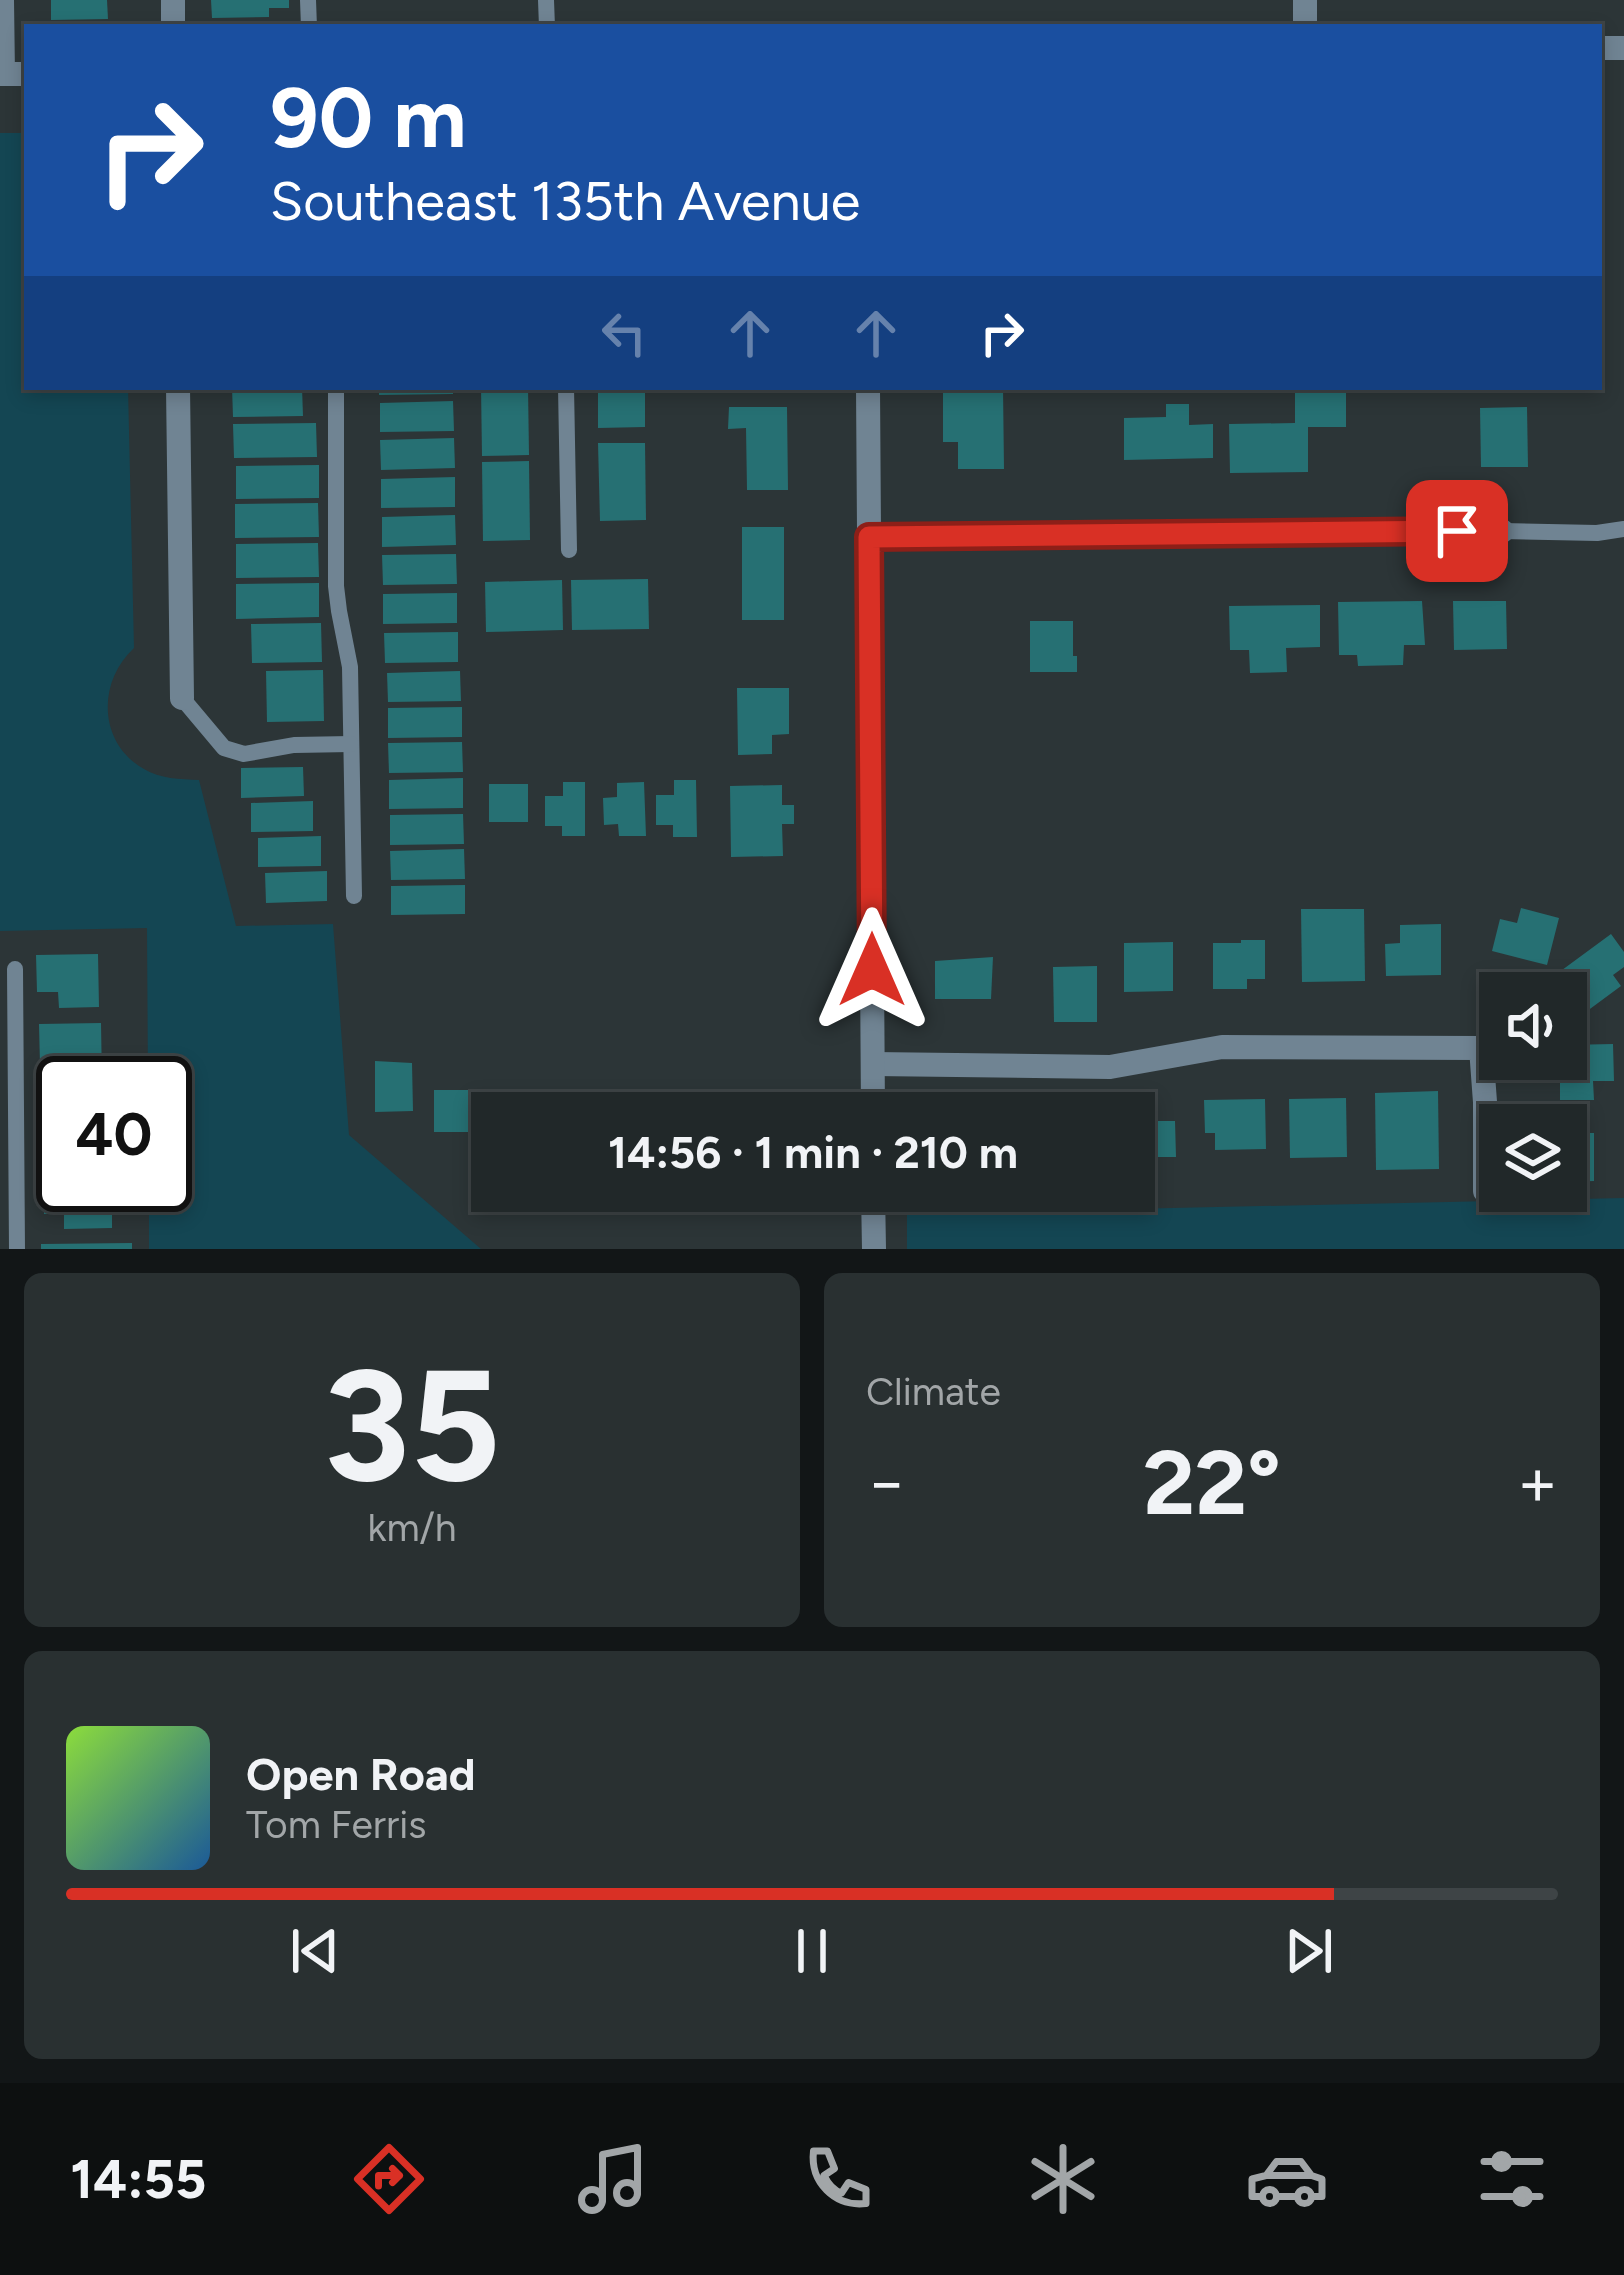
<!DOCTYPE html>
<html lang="en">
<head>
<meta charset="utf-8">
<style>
	:root { --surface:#212829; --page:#293031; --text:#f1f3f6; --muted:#a2a6a8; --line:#3e4446; --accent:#d93025 }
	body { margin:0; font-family:Figtree,sans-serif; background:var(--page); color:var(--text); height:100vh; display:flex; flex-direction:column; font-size:45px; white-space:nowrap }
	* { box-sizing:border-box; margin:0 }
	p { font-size:39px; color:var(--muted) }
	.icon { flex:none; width:66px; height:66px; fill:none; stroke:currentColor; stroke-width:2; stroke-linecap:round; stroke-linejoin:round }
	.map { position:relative; height:1249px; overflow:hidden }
	.panel { display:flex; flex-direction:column; gap:24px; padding:24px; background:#121617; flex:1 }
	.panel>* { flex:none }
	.banner { position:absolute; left:24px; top:24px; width:1578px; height:366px; border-radius:0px; box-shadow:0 6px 18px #0003,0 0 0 3px var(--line); background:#1a4fa0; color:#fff; overflow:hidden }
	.buttons { position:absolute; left:1479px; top:972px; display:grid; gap:24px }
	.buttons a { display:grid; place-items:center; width:108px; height:108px; border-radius:0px; background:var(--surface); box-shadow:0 6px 18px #0003,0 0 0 3px var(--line); font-size:60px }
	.speed { position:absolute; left:36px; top:1056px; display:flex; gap:24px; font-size:60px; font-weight:700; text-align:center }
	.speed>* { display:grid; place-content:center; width:156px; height:156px; border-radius:50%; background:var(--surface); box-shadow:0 6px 18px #0003,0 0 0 3px var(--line); line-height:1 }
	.speed .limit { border:6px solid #111; border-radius:18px; background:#fff; color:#111 }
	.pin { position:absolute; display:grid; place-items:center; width:102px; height:102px; color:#fff; margin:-51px; border-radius:24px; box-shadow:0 6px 18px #0006 }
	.me { position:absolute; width:132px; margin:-66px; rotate:0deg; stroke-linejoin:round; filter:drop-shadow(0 0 9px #0008) }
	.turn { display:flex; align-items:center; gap:42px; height:252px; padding:0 48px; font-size:54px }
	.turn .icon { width:156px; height:156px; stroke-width:2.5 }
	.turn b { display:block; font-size:84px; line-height:102px }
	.lanes { display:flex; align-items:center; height:114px; padding:0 48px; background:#0003; justify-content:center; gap:60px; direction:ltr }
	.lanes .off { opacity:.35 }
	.big { font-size:90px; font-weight:700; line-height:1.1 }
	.panel .card { flex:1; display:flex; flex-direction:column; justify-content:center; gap:18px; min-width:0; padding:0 42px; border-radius:18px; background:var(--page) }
	.panel .dial { align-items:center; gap:0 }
	.dial b { font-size:156px; line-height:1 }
	.song { display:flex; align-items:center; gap:36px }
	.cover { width:144px; height:144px; border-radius:18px; background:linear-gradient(135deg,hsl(90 70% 55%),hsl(210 70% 35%)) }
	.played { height:12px; border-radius:6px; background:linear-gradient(90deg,var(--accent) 85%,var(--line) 85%) }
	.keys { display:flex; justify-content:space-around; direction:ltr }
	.heat { display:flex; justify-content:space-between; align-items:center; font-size:66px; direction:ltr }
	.panel .tiles { flex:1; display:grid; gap:24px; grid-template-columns:1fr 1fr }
	.card:last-child { grid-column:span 2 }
	.trip { position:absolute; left:471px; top:1092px; width:684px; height:120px; border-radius:0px; background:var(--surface); box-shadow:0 6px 18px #0003,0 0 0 3px var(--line); font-weight:700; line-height:120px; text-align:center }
	.tab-bar { display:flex; height:192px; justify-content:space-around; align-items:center; background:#0d1010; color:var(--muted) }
	.tab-bar .icon { width:84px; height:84px }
	.tab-bar .selected { color:var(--accent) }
	.tab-bar b { font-size:54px; color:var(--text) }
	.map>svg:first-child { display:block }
	.green { fill:#144653 }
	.building { fill:#267073 }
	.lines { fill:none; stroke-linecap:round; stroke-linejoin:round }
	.service { stroke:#708493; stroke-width:16 }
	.minor { stroke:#708493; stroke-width:24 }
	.tertiary { stroke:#708493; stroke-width:24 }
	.route-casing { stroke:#8d1f18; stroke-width:30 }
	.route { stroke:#d93025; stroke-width:21 }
</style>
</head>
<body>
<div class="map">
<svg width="1624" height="1249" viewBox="0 0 1624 1249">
	<rect width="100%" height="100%" fill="#2c3537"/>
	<g class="green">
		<path d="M 0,133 L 27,133 L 27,387 L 128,387 L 134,648 C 97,682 98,743 144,769 C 160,779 180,779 199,780 L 236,926 L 333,924 L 349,1135 L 481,1249 L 149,1249 L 149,1185 L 165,1185 L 165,1083 L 148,1083 L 147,928 L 0,931 Z"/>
		<polygon points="1624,1198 1624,1249 907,1249 907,1214"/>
	</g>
	<g class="building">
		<polygon points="51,0 107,0 108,19 51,20"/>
		<polygon points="211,0 289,0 289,8 269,8 269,17 212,18"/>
		<polygon points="232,387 302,387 303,416 233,417"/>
		<polygon points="379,387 453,387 453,394 379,395"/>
		<polygon points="481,387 528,387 529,455 482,456"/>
		<polygon points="598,387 645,387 645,427 598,428"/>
		<polygon points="957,387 1003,387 1004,469 958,469 958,442 943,442 943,388"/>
		<polygon points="1346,389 1346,427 1308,427 1308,472 1230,473 1229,424 1295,423 1295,390"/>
		<polygon points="453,401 454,431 380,432 380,403"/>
		<polygon points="1166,404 1189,404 1189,425 1213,424 1213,458 1124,460 1124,418 1166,417"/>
		<polygon points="729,407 787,407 788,490 747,490 746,428 728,429"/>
		<polygon points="1527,407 1528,467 1481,467 1480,408"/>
		<polygon points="316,423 317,457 234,458 233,424"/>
		<polygon points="454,438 455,468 381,470 380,440"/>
		<polygon points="598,443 645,443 646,520 600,521"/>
		<polygon points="529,461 530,540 483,541 482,462"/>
		<polygon points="319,465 319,498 236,499 236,466"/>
		<polygon points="455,477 455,507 381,508 381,479"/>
		<polygon points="318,503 319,537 235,538 235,504"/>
		<polygon points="455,515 456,545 382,547 382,517"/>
		<rect x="742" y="527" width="42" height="93"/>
		<polygon points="318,543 319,577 236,578 236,544"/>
		<polygon points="456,554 457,584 383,585 382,555"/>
		<polygon points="648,579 649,629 572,630 571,580"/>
		<polygon points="562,580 563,630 486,632 485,582"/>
		<polygon points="319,583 319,617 236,619 236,584"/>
		<polygon points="457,593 457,623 383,624 383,594"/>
		<polygon points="1422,601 1425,645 1404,645 1403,665 1358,666 1357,655 1339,655 1338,602"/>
		<polygon points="1453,601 1506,601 1507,649 1454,650"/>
		<polygon points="1320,605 1320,647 1286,648 1287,672 1250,673 1249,650 1230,650 1229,606"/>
		<polygon points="1030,621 1073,621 1073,656 1077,656 1077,672 1030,672"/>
		<polygon points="321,623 322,662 252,663 251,624"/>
		<polygon points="458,632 458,662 385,663 384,633"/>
		<polygon points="323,670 324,721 267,722 266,671"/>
		<polygon points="460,671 461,701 388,702 387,673"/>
		<polygon points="737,688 789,688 789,734 772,735 772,754 738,755"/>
		<polygon points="462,707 462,737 388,738 388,708"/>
		<polygon points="462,742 463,772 389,773 388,743"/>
		<polygon points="303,767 304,796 241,798 241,768"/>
		<polygon points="463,778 463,808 389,809 389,780"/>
		<polygon points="674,780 696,780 697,837 673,837 673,825 656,825 656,795 674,795"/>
		<polygon points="563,782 585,782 585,836 562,836 562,826 545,826 545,796 563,796"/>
		<polygon points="644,782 646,836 619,836 618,824 604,825 603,798 617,797 617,783"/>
		<rect x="489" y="784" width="39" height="38"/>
		<polygon points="782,785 782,805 794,805 794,824 782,824 783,856 731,857 730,786"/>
		<polygon points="313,801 313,831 251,832 251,803"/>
		<polygon points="463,814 464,844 390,845 390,815"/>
		<polygon points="321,836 321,866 258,867 258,838"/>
		<polygon points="464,849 465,879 391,880 390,851"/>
		<polygon points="327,871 327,901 266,903 265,873"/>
		<polygon points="465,885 465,914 391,915 391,886"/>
		<polygon points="1521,908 1559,918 1547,965 1492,951 1500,919 1517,923"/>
		<polygon points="1301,909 1364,909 1365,981 1302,982"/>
		<polygon points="1441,924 1441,975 1386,976 1385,944 1400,943 1400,925"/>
		<polygon points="1611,934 1624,952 1624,967 1613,975 1621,986 1575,1020 1566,1007 1566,992 1570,989 1558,973"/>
		<polygon points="1241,940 1265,940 1265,979 1247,979 1247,989 1213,989 1213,943 1241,943"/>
		<polygon points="1173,942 1173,991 1124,992 1124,943"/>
		<polygon points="98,954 99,1007 59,1008 58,992 37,992 36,955"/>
		<polygon points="993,957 991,999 935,999 935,961"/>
		<polygon points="1097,966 1097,1022 1054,1022 1053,967"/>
		<polygon points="101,1023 102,1081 61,1081 61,1065 40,1065 39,1024"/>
		<polygon points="1613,1044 1614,1081 1593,1081 1594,1100 1560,1100 1560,1062 1567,1061 1566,1045"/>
		<polygon points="375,1061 412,1063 413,1111 375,1112"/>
		<polygon points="434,1090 471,1090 472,1132 434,1132"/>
		<polygon points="1438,1091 1439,1169 1376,1170 1375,1093"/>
		<rect x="40" y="1098" width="23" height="40"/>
		<polygon points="1346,1098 1347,1157 1290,1158 1289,1099"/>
		<polygon points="1265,1099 1266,1149 1215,1150 1215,1133 1205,1133 1204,1100"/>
		<polygon points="1134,1121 1175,1121 1176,1157 1144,1157 1144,1164 1134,1164"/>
		<polygon points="1566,1123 1584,1123 1584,1133 1594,1133 1594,1181 1566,1182"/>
		<polygon points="43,1169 63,1169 63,1185 130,1185 130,1214 112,1215 112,1228 64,1229 64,1214 44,1214"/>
		<polygon points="132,1243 132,1249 41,1249 41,1244"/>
	</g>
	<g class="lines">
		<g class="service">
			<polyline points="308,0 309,27"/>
			<polyline points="546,0 547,27"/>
			<polyline points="336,387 336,586 339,611 350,667 354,896"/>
			<polyline points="566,387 569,550"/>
			<polyline points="1502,531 1597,533 1624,529"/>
			<polyline points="182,698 224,748 244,754 294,745 351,744"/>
			<polyline points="15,969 17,1249"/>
		</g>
		<g class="minor">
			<polyline points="2,0 3,74"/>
			<polyline points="173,0 173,27"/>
			<polyline points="1305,0 1305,27"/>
			<polyline points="178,387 182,698"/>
			<polyline points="869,537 1502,531"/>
			<polyline points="873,1064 1110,1067 1222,1047 1481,1048 1485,1102 1485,1191"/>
		</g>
		<g class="tertiary">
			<polyline points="1599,48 1624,48"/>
			<polyline points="0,74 27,74"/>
			<polyline points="868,387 873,1113"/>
			<polyline points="873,1191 874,1249"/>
		</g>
	</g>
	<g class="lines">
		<defs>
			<polyline id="route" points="872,970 869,537 1457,531"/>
		</defs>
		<use href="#route" class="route-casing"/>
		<use href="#route" class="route"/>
	</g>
</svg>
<div class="buttons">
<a><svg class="icon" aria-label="sound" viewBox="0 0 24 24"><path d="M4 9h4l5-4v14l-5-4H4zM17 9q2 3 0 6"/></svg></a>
<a><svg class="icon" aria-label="layers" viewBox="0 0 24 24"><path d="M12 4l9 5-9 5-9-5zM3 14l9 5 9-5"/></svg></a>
</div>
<div class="speed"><div class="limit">40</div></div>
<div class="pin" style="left:1457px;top:531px;background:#d93025"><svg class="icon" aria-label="arrive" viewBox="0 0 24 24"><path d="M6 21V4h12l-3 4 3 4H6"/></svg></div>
<svg class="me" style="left:872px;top:970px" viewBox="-20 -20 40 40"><path d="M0-17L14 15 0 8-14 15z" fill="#d93025" stroke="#fff" stroke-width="4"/></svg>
<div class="trip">14:56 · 1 min · 210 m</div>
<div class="banner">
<div class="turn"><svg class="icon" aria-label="right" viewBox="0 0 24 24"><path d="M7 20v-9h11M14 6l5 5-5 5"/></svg><div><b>90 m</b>Southeast 135th Avenue</div></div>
<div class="lanes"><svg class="icon off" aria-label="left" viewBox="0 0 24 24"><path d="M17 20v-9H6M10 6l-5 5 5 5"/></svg><svg class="icon off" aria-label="ahead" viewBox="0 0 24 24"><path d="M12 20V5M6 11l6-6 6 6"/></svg><svg class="icon off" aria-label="ahead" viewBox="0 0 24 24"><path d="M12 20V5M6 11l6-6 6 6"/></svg><svg class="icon" aria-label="right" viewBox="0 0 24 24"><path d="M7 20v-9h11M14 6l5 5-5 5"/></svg></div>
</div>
</div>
<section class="panel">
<div class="tiles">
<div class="card dial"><b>35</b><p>km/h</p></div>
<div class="card"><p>Climate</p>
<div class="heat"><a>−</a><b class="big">22°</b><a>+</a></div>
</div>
<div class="card">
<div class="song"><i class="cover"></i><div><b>Open Road</b><p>Tom Ferris</p></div></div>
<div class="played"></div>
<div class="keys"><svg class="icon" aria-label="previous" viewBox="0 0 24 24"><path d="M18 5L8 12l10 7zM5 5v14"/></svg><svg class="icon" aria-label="pause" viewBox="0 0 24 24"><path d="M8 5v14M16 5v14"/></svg><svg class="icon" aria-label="next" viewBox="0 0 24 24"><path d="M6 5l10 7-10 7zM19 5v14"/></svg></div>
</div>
</div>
</section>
<nav class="tab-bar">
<b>14:55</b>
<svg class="icon selected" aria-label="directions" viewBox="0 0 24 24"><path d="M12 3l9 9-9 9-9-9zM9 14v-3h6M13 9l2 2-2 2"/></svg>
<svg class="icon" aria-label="music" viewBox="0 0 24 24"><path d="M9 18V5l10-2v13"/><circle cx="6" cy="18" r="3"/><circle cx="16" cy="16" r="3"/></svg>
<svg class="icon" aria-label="phone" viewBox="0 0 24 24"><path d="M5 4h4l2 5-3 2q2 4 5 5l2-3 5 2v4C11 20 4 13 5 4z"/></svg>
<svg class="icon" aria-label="climate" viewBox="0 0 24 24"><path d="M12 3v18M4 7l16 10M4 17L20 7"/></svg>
<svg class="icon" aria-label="car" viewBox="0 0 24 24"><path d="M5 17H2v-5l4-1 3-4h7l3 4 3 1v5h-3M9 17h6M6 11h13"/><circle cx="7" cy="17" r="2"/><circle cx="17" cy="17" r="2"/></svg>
<svg class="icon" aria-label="filters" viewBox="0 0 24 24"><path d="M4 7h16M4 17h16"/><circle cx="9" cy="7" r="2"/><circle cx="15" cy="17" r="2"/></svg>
</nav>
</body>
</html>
